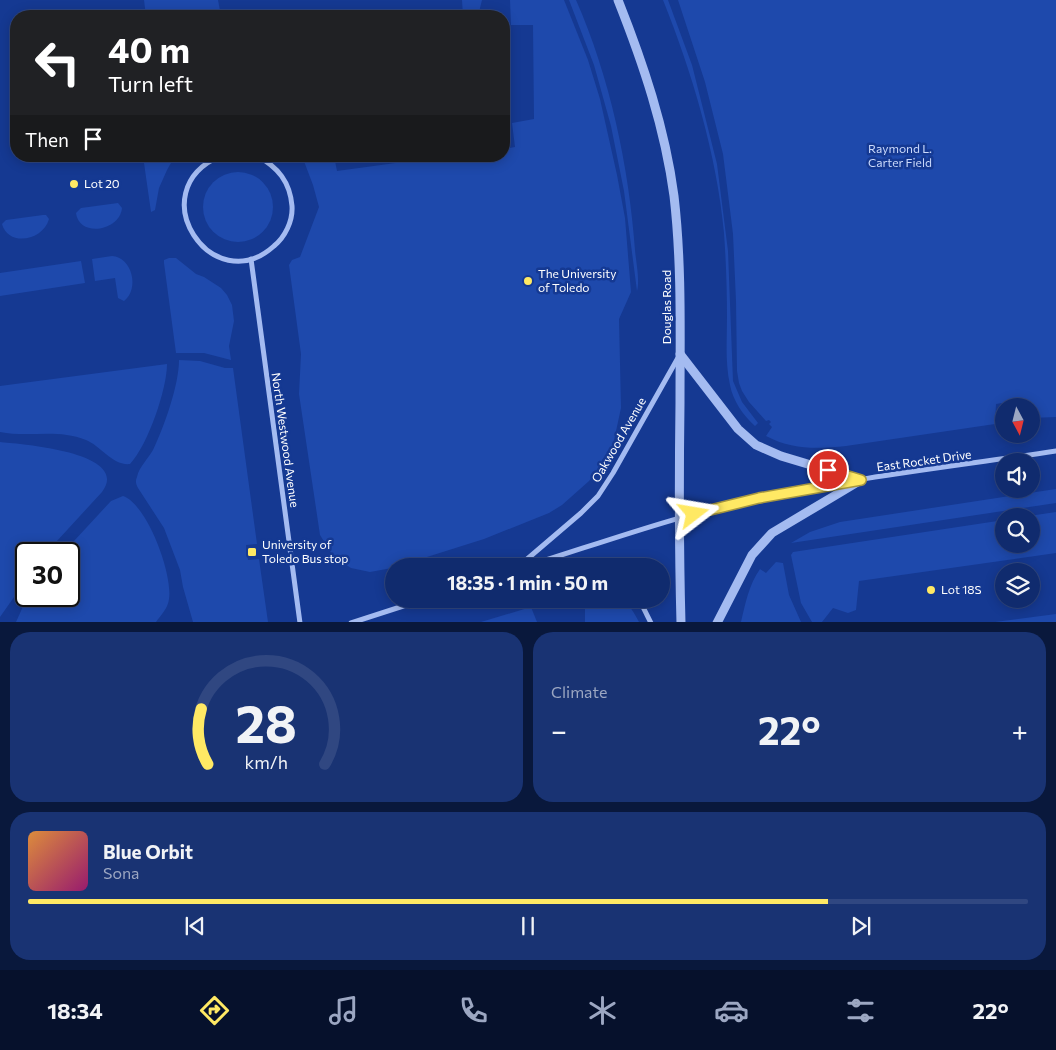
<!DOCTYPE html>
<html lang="en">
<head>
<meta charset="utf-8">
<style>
	:root { --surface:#102b6e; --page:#193373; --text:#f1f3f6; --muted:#9ca7c2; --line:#304781; --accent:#ffe964 }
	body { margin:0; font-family:Commissioner,sans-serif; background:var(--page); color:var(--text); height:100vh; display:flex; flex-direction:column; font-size:19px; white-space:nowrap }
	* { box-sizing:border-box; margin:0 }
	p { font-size:16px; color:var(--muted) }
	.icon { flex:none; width:28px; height:28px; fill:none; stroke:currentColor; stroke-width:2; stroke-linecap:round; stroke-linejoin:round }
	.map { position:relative; height:622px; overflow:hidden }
	.details { display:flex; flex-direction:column; gap:10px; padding:10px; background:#09183c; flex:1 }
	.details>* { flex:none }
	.hud { position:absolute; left:10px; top:10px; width:500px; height:152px; border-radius:20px; box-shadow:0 2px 12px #0003,0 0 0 1px var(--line); background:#202124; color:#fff; overflow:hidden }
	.needle { width:32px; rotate:173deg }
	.tools { position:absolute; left:995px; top:398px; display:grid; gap:10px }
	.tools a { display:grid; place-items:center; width:45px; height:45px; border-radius:50%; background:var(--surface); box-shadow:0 2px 12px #0003,0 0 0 1px var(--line); font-size:25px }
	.speed { position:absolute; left:15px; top:542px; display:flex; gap:10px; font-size:25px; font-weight:700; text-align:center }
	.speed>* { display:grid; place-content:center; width:65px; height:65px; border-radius:50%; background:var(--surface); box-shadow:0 2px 12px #0003,0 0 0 1px var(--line); line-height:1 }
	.speed .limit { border:2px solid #111; border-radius:8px; background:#fff; color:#111 }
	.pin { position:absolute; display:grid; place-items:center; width:42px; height:42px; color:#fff; margin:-21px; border:2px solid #fff; border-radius:50%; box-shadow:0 1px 5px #0007 }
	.me { position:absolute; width:55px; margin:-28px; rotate:76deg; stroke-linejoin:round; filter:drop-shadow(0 0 4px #0008) }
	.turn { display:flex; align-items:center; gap:18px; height:105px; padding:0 15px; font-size:22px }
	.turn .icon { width:65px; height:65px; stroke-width:2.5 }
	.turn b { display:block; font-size:35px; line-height:42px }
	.then { display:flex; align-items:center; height:48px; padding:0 15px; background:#0003; gap:10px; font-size:19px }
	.big { font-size:38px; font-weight:700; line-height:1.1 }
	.details .tile { flex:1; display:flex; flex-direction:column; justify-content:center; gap:8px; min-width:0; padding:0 18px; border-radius:20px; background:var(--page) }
	.details .dial { align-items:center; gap:0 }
	.dial svg { height:130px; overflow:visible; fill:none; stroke:var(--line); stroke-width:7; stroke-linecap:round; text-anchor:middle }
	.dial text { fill:var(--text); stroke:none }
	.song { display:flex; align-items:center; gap:15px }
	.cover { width:60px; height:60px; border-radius:8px; background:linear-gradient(135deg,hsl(30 70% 55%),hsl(320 70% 35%)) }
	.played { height:5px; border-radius:2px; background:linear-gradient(90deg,var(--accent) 80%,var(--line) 80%) }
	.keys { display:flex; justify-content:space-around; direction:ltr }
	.heat { display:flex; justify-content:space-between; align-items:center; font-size:28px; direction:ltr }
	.details .tiles { flex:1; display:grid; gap:10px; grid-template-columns:1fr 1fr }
	.tile:last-child { grid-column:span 2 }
	.trip { position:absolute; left:385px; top:558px; width:285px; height:50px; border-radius:25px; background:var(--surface); box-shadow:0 2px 12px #0003,0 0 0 1px var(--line); font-weight:700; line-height:50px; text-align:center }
	.dock { display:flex; height:80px; justify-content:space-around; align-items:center; background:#06112c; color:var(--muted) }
	.dock .icon { width:35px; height:35px }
	.dock .selected { color:var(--accent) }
	.dock b { font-size:22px; color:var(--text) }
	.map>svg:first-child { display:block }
	.green { fill:#1e49ac }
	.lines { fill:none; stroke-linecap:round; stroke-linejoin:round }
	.minor { stroke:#a4bbf1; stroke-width:5 }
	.tertiary { stroke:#a4bbf1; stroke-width:9 }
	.route-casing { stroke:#a69741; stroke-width:12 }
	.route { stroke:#ffe964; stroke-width:9 }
	.poi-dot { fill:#ffe964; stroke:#153992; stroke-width:2 }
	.labels { text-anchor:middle; stroke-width:5; stroke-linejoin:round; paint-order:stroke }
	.park-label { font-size:12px; fill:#cbdafc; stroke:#153992 }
	.poi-label { font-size:12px; fill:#fff; stroke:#153992; text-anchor:start }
	.street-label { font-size:12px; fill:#fff; stroke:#153992 }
</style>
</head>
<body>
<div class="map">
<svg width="1056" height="623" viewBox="0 0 1056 623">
	<rect width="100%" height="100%" fill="#153992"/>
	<g class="green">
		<polygon points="144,0 218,0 221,16 146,16"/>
		<polygon points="462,0 482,0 478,16 463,16"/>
		<polygon points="510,0 564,0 588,60 600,99 617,175 625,218 631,292 619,319 621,408 613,445 605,461 589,481 562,505 549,513 484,539 392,568 370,572 351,568 333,556 320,535 299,394 301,354 289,265 292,260 300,257 319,207 313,185 302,156 334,156 337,171 447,156 504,156 504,149 515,147 512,123 534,119 533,25 511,25"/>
		<path d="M 569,0 L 576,0 C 610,77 629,167 635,250 C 636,262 640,280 637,291 L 624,191 L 611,126 L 594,65 Z"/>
		<path d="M 663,0 L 668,0 L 692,65 L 717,164 L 728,251 L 733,381 L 742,402 L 758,423 L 755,426 C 743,415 733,401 730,385 C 725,363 727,339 727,317 C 727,289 726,261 724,233 C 717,156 692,72 663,0 Z"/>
		<path d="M 678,0 L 1056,0 L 1056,417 L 1031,418 L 1031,406 L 1010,406 L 1008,402 L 996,404 L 995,424 L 846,446 C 818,449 792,450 766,436 L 772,427 L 769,424 L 771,422 L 769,420 L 766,421 L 749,402 L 742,391 L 739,383 L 737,371 L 736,301 L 733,234 L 723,154 L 705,82 Z"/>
		<polygon points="143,156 175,156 167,170 159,188 155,210 151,212"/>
		<circle cx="238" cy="207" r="35"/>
		<path d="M 118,203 L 122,208 C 120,231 79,238 76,213 L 81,208 Z"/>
		<path d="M 43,215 L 46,215 L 49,219 C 43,241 8,247 2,224 L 6,220 Z"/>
		<path d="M 112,256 C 132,257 140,289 124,301 L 118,298 L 115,278 L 95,281 L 92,259 Z"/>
		<polygon points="169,258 176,258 196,274 204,277 221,288 227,295 232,305 234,321 229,346 231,360 204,353 176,353 164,263 164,260"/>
		<polygon points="81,261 85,283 0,296 0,273"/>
		<path d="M 179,360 L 200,361 L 225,368 L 233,368 L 257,544 L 246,545 L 248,560 L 259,559 L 268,622 L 193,622 L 183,587 L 180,570 L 164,528 L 138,488 C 136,484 135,481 137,477 C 139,467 148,459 153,450 C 164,427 179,385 179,360 Z"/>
		<path d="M 167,364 C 167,389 148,445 130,464 C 113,466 101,446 86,440 C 56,428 30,438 0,432 L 0,386 Z"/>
		<path d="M 0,442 C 20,444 132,452 102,492 L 45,554 L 26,554 L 26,580 L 0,617 Z"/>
		<polygon points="1056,489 1056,503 791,543 810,532 840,522"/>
		<path d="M 123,496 C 147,504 173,574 169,599 C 168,608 161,615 156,622 L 16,622 L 25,602 L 30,596 L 69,596 L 69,554 L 62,554 L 111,501 Z"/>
		<polygon points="1056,512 1056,553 859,581 856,610 848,613 833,608 822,622 812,622 801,603 791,555 793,552 1004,520 1004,544 1031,544 1031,516 1029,516"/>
		<path d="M 776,562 L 783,563 L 789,595 L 801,622 L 741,622 C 745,605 749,584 760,569 L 766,573 Z"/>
		<path d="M 585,599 L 605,599 L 616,603 L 618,599 C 629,602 634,613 639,622 L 585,622 Z"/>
		<polygon points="531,607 537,622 481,622"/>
		<polygon points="1056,614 1056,622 995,622"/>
	</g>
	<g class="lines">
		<g class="minor">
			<path d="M 220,156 C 139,192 213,301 274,246 C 285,237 293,221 292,206 C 290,182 278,167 257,156"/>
			<polyline points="251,259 300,623"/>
			<polyline points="519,566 581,513 598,496 613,473 679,356"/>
			<path d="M 527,566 C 604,542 681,514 760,498 C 858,477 957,466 1056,451"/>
			<polyline points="639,599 651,623"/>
			<polyline points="351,623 425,599"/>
		</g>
		<g class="tertiary">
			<path d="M 618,0 C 643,63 665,128 674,196 C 682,265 680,334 680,403 C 679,476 679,549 681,623"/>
			<polyline points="680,354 738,429 756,445 781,456 861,480"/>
			<polyline points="717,623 752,555 772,533 861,480"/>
		</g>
	</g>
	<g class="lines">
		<defs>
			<polyline id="route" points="694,514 759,498 861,480 828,470"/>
		</defs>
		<use href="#route" class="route-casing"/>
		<use href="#route" class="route"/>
	</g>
	<g class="poi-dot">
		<circle cx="74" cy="184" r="5"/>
		<circle cx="528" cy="281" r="5"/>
		<rect x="247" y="547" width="10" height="10" rx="2.5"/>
		<circle cx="931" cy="590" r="5"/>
	</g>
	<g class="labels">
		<g class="park-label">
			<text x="900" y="153">Raymond L.<tspan x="900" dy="14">Carter Field</tspan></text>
		</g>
		<g class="poi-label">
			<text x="84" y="188">Lot 20</text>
			<text x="538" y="278">The University<tspan x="538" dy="14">of Toledo</tspan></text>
			<text x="262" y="549">University of<tspan x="262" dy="14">Toledo Bus stop</tspan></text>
			<text x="941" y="594">Lot 18S</text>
		</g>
		<g class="street-label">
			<text transform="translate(667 307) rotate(-90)" y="4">Douglas Road</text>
			<text transform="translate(285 440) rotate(82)" y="4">North Westwood Avenue</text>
			<text transform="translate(619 440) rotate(-60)" y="4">Oakwood Avenue</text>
			<text transform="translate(924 461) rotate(-8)" y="4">East Rocket Drive</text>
		</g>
	</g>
</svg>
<div class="tools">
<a><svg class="needle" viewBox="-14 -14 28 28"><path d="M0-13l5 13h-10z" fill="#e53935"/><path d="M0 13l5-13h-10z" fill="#9ca7c2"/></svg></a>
<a><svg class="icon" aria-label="sound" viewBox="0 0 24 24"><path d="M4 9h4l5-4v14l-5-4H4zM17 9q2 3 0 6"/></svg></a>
<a><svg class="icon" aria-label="search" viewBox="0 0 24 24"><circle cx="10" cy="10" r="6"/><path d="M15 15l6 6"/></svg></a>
<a><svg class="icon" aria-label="layers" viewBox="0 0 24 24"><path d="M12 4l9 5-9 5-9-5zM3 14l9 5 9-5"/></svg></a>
</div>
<div class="speed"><div class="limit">30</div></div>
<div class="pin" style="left:828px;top:470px;background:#d93025"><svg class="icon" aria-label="arrive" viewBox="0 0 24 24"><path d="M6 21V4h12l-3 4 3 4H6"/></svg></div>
<svg class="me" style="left:694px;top:514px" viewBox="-20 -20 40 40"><path d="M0-17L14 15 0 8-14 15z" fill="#ffe964" stroke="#fff" stroke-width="4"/></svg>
<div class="trip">18:35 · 1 min · 50 m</div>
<div class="hud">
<div class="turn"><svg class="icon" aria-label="left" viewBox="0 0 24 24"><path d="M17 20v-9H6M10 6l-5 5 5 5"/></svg><div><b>40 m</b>Turn left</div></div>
<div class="then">Then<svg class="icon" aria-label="arrive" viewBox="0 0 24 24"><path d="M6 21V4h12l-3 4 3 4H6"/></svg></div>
</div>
</div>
<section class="details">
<div class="tiles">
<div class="tile dial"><svg viewBox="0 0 100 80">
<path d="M14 69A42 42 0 1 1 86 69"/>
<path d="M14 69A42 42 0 0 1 10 35" stroke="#ffe964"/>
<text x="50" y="56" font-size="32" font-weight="700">28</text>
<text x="50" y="72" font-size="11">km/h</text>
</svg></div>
<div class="tile"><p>Climate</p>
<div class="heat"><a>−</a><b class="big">22°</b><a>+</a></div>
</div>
<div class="tile">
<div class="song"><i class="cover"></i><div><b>Blue Orbit</b><p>Sona</p></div></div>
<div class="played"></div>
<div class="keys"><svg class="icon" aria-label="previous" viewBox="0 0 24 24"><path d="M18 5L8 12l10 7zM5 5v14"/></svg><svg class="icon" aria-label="pause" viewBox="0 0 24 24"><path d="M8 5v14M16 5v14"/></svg><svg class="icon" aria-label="next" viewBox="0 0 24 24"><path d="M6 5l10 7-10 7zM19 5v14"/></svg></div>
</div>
</div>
</section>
<nav class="dock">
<b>18:34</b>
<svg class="icon selected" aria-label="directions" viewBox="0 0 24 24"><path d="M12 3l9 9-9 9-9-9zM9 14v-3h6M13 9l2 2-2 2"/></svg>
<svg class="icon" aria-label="music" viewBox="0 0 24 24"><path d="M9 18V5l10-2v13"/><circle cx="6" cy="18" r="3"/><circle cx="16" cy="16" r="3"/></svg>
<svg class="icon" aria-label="phone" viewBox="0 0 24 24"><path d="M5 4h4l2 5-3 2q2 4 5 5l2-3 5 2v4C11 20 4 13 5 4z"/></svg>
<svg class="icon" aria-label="climate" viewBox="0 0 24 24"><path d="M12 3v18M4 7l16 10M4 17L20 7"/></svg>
<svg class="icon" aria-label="car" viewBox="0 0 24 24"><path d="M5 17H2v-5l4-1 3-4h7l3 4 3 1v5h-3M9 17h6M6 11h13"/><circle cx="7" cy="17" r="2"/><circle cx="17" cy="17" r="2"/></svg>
<svg class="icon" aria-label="filters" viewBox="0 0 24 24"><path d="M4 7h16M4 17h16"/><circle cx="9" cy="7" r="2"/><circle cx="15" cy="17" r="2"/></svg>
<b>22°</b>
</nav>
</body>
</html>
